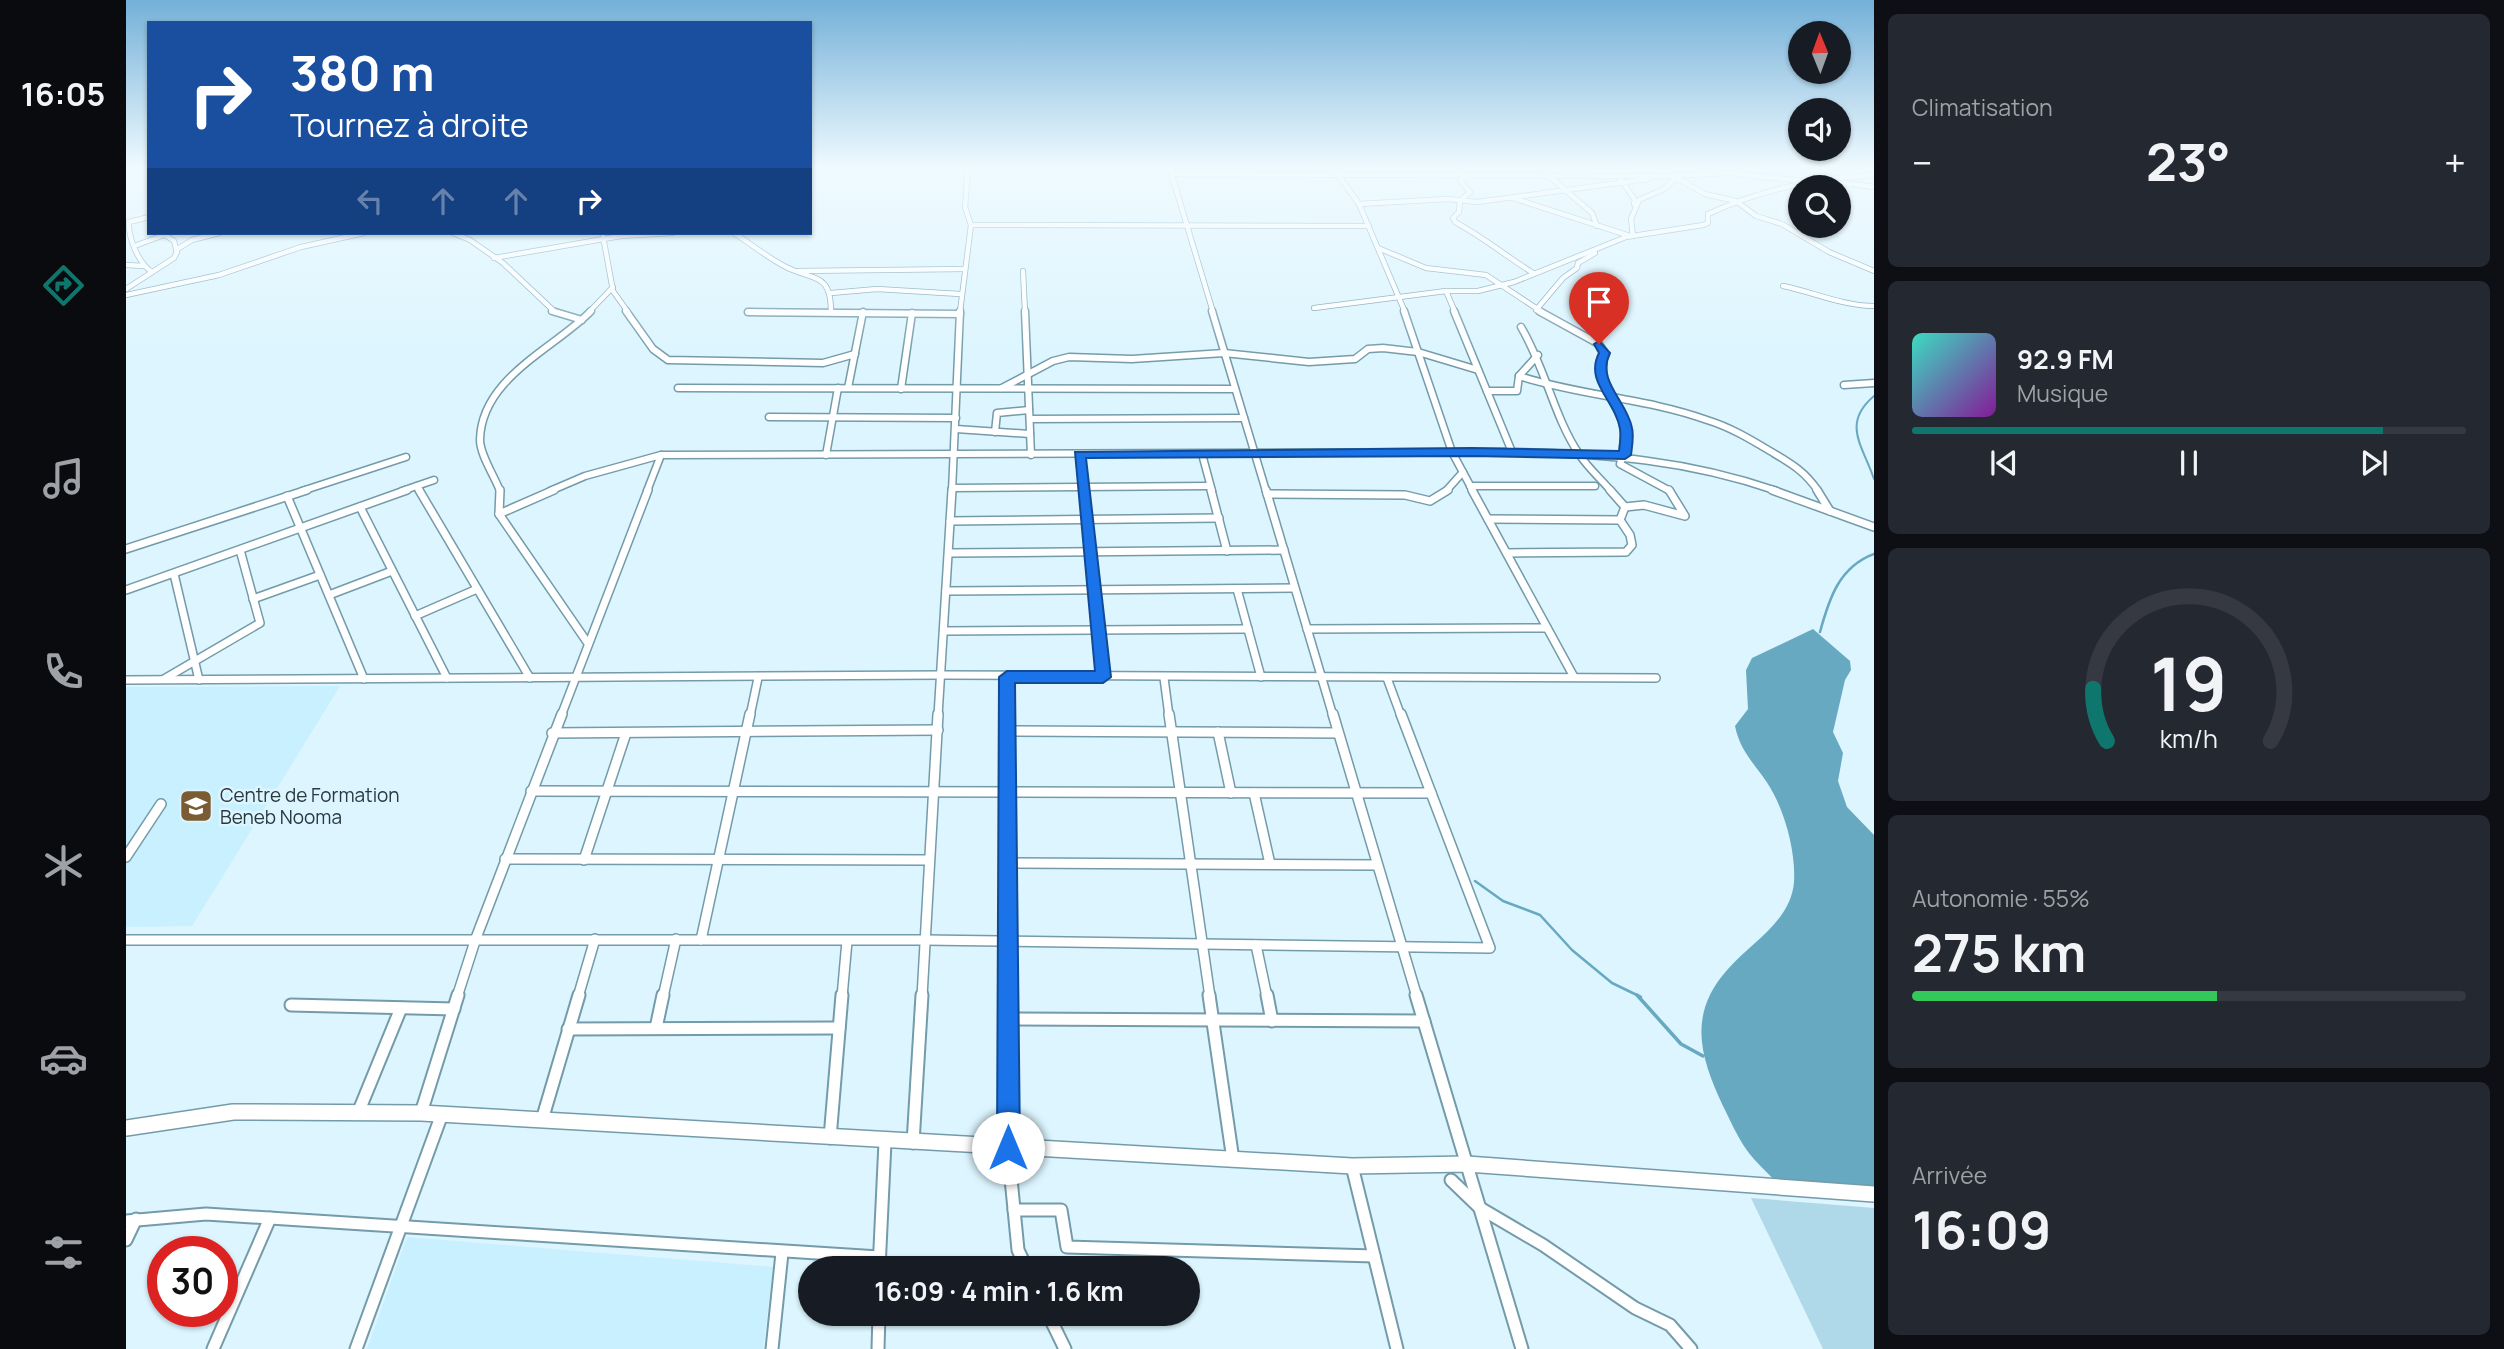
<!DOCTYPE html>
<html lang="fr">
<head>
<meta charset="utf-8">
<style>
	:root { --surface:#171b24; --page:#242831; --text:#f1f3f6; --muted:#9ea1a6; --line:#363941; --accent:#0f766e }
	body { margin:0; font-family:Manrope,sans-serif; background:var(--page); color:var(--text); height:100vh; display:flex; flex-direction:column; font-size:26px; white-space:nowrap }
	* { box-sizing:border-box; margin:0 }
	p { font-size:23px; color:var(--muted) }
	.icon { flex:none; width:38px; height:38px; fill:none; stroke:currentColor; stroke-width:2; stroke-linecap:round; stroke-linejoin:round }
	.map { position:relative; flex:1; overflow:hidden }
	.side { display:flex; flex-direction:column; gap:14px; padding:14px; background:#0d0f14; width:630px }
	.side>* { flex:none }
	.top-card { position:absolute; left:21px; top:21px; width:665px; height:214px; border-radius:0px; box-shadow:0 2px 5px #0004; background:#1a4fa0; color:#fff; overflow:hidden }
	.needle { width:46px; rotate:359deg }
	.tools { position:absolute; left:1662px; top:21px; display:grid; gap:14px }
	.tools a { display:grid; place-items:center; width:63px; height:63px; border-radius:50%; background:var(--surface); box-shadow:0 2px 5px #0004; font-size:35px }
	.speed { position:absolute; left:21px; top:1236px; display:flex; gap:14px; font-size:35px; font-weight:700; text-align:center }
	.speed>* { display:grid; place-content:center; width:91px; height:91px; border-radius:50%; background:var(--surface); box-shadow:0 2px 5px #0004; line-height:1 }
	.speed .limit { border:10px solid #d22; background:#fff; color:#111 }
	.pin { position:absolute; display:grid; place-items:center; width:60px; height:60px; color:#fff; margin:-72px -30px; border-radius:50% 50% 50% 0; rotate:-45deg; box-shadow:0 0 7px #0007 }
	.pin .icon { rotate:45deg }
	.me { position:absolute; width:77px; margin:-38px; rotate:0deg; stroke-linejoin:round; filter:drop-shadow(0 0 5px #0008) }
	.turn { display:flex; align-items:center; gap:24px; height:147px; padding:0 28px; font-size:32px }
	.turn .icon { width:91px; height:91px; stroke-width:2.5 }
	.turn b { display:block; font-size:49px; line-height:60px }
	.lanes { display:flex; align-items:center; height:66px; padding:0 28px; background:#0003; justify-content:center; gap:35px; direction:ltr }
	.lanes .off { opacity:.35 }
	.big { font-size:52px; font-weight:700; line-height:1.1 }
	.side .widget { flex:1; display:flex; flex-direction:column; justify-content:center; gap:10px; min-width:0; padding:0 24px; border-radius:10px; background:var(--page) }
	.side .dial { align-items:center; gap:0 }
	.dial svg { height:182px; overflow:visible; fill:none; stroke:var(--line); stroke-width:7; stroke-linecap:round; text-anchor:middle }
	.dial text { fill:var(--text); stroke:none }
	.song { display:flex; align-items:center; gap:21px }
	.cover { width:84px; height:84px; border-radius:10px; background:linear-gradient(135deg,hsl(170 70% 55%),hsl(290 70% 35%)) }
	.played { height:7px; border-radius:4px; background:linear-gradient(90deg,var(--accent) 85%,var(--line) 85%) }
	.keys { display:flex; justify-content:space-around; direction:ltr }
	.heat { display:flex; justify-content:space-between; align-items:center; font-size:38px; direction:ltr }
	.charge { height:10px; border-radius:5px; background:linear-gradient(90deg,#34c759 55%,var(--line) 0) }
	.trip { position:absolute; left:672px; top:1256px; width:402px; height:70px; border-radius:35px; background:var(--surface); box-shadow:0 2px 5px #0004; font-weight:700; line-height:70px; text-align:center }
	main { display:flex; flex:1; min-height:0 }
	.tab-bar { display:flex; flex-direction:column; width:126px; justify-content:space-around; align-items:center; background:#090b0e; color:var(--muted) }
	.tab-bar .icon { width:49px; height:49px }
	.tab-bar .active { color:var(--accent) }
	.tab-bar b { font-size:32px; color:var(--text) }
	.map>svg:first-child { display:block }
	.built { fill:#c8f0fe }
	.green { fill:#afd9e8 }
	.water { fill:#67a9c0 }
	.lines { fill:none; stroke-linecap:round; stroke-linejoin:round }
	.stream-far2 { stroke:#67a9c0; stroke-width:2 }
	.stream-far1 { stroke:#67a9c0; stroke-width:2.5 }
	.stream { stroke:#67a9c0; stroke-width:3.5 }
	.street-far4-casing { stroke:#749ba9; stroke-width:6 }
	.street-far3-casing { stroke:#749ba9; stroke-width:9 }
	.street-far2-casing { stroke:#749ba9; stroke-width:10 }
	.street-far1-casing { stroke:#749ba9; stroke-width:12 }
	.street-casing { stroke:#749ba9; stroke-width:15 }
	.secondary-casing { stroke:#749ba9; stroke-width:18 }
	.street-far4 { stroke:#fff; stroke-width:4.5 }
	.street-far3 { stroke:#fff; stroke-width:6 }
	.street-far2 { stroke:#fff; stroke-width:7 }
	.street-far1 { stroke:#fff; stroke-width:9 }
	.street { stroke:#fff; stroke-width:11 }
	.secondary { stroke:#fff; stroke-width:15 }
	.route { fill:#1a73e8; stroke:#114b97; stroke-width:2 }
	.labels { text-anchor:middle; stroke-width:5; stroke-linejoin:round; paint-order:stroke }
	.poi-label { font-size:19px; fill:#29393f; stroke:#dcf5fe; text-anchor:start }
</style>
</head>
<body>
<main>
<nav class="tab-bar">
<b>16:05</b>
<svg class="icon active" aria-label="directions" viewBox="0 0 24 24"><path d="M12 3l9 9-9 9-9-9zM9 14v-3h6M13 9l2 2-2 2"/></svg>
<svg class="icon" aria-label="music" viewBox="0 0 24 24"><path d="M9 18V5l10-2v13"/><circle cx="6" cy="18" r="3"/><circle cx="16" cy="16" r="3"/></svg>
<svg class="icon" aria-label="phone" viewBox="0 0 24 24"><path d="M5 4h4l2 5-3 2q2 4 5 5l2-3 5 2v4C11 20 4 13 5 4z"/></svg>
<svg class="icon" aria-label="climate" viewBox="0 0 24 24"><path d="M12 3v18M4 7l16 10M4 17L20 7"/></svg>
<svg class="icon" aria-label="car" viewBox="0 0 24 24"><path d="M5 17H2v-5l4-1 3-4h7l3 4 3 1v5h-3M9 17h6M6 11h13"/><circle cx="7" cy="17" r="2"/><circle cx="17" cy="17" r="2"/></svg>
<svg class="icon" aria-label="filters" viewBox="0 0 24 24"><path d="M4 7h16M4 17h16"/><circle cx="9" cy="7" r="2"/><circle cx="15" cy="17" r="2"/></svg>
</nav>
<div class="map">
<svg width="1748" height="1349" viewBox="0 0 1748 1349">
	<rect width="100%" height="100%" fill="#dcf5fe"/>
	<g class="built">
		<polygon points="1047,169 1203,169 1204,171 1051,172"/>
		<polygon points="214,686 66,926 0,927 0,687"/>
		<polygon points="281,1237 647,1267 637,1349 241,1349"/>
	</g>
	<polygon class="green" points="1625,1198 1748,1208 1748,1349 1697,1349"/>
	<path class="water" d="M 1687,629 L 1724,661 L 1725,670 L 1719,680 L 1707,732 L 1717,753 L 1712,781 L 1721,807 L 1748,835 L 1748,1194 L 1656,1188 C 1644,1175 1630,1163 1620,1149 C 1611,1136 1604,1120 1597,1106 C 1574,1057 1561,1014 1602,969 C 1626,942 1665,921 1668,882 C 1670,851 1658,807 1640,781 C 1626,761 1614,750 1609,726 L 1622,709 L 1620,670 L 1626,658 Z"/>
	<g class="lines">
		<path class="stream-far2" d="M 1748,396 C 1715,424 1737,446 1748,479"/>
		<g class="stream-far1">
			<path d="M 1694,632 C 1703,599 1713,567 1748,554"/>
			<polyline points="1349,881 1377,901 1414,915 1446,950 1486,983 1515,997"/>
		</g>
		<polyline class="stream" points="1511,995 1555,1044 1577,1056"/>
		<defs>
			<g id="street-far4">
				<polyline points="1044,169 1087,312"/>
				<polyline points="1208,169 1233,204 1279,312"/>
				<path d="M 1327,169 L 1341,175 L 1334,181 L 1344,192 L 1334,201 L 1333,212 L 1327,218 L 1329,222 C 1357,237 1380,256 1407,273"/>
				<polyline points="1420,169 1422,175 1466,213 1471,226"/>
				<polyline points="1697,169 1718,174"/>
				<polyline points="1045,174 1546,176"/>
				<polyline points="1542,176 1604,173 1686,182"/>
				<polyline points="1551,178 1579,194 1610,201 1630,216 1656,224 1703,252 1748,271"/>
				<polyline points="1495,180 1509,200 1508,204"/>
				<polyline points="1702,181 1748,187"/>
				<polyline points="1387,198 1504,236"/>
				<polyline points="1233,204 1322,199 1351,202 1522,179"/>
				<path d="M 23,217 L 3,222 C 2,237 12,263 26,272"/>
				<polyline points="845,225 1243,226"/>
				<polyline points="327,233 344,240 377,263 429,312"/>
				<path d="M 608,233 C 625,244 642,258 660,267 C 688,281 705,272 705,312"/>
				<polyline points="477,236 487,291 502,312"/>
				<polyline points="1507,236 1505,219 1513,200 1538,189 1553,175"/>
				<polyline points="11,245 41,234"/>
				<polyline points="1252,248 1300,268 1360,275 1416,312"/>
				<polyline points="50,250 66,240 93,233"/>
				<polyline points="368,258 495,236 546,233"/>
				<polyline points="0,265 18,266"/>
				<polyline points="672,271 839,269"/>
				<polyline points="897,271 899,312"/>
				<path d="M 1657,286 C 1687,292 1717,306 1748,306"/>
				<polyline points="0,289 48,258 51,252 48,241 36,233"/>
				<polyline points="1320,291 1329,312"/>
				<polyline points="705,293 751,289 834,294"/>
				<polyline points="0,295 93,275 175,247 238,233"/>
				<path d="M 1188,308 L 1320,291 L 1352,291 L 1388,282 L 1500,237 L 1577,225 L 1582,223 L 1582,214 C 1634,190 1691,178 1748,175"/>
				<polyline points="1410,310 1437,278 1451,268 1452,263 1469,253"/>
				<polyline points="463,312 487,287"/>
				<polyline points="622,312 650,312"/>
				<polyline points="834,312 845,225 839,207 842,169"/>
			</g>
			<g id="street-far3">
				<polyline points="426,311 456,320"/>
				<polyline points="500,311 527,349 542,360 697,363 729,354"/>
				<polyline points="899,311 905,455"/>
				<polyline points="1086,311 1140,491"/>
				<polyline points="1278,311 1326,452 1347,491"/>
				<polyline points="1328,311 1386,452"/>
				<path d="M 1413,311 L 1473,344 L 1479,353 C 1466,399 1515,413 1494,464 L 1544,491"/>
				<polyline points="622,312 834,314"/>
				<path d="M 1395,327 C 1419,367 1428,417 1453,454 C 1462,468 1475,479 1485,491"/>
				<path d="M 1393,376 C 1455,396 1520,398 1581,420 C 1604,427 1624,439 1644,451 C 1664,463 1679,471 1692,491"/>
				<polyline points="1718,385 1748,383"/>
				<polyline points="552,388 1109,389"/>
				<polyline points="722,388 737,312"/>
				<polyline points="876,388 927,361 943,357 1006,359 1098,353 1183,362 1229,359 1242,349 1257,348 1292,352 1352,370"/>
				<polyline points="775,389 786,313"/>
				<polyline points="1361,391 1391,391 1393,376 1412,355"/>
				<polyline points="643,417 830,418"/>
				<polyline points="904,419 1118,418"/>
				<polyline points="830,429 904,434"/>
				<polyline points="869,432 871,413 903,410"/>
				<polyline points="953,454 957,491"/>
				<polyline points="1076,454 1086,491"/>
				<polyline points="700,455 712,388"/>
				<polyline points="291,486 294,491"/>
				<polyline points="1344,486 1469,486"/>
				<polyline points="826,488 1084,486"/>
				<polyline points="176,491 280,457"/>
				<polyline points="276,491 308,480"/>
				<path d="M 374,491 C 369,477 354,455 354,440 C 355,378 429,348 465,311"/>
				<path d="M 424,491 L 459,476 L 535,455 L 1386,452 C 1481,454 1561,460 1651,491"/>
				<polyline points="521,491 535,455"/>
				<polyline points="826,491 834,311"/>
				<polyline points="1320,491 1337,472"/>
			</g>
			<g id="street-far2">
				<polyline points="293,490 404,678"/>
				<polyline points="374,490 373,514 461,642"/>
				<polyline points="957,490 977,677"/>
				<polyline points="1085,490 1101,551"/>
				<polyline points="1140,490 1207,716"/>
				<polyline points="1346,490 1448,677"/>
				<polyline points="1484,490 1499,507 1494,520"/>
				<polyline points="1646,490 1748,527"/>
				<polyline points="1691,490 1704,511"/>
				<polyline points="1141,494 1279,495 1304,501 1322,490"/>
				<polyline points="161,496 238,679"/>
				<polyline points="234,507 321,678"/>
				<polyline points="1499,507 1518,505 1559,516 1543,490"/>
				<polyline points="373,514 428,490"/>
				<polyline points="1362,519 1494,520"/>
				<polyline points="824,521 1093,518"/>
				<polyline points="0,549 181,490"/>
				<polyline points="823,553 1158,550"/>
				<polyline points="1381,553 1500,552 1506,545 1504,535 1494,520"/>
				<polyline points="48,574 73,680"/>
				<polyline points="1111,589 1135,677"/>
				<polyline points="0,590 281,490"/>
				<polyline points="820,591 1168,588"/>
				<polyline points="203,595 266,571"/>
				<polyline points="127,599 194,575"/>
				<polyline points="289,616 351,589"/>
				<polyline points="1181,629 1421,628"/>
				<polyline points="818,631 1122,629"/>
				<polyline points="881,677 881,716"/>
				<polyline points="1038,678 1043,716"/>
				<polyline points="1261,678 1275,716"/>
				<polyline points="38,679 134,623 114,550"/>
				<polyline points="0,680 816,675 1530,678"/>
				<polyline points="435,716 522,490"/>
				<polyline points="624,716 632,678"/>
				<polyline points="812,716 826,490"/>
			</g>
			<g id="street-far1">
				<polyline points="881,714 882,997"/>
				<polyline points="1043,714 1084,997"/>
				<polyline points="1207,714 1291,997"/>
				<polyline points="881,731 1212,733"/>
				<polyline points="1092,732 1105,793"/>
				<polyline points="426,733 812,730"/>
				<polyline points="405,791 1305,793"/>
				<polyline points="1128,793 1144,864"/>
				<polyline points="0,857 35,804"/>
				<polyline points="379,859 803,860"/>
				<polyline points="458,860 500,733"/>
				<polyline points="882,863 1251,865"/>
				<polyline points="0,940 798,940 1364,948 1275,714"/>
				<polyline points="575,940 624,714"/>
				<polyline points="1130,945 1141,997"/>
				<polyline points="331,997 350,938 436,714"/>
				<polyline points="452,997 469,939"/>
				<polyline points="537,997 550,939"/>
				<polyline points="716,997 721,941"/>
				<polyline points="796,997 812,714"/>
			</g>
			<g id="street">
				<polyline points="882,995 882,1148 892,1250 901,1269"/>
				<polyline points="1083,995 1107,1160"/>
				<polyline points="1141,995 1146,1021"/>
				<polyline points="1290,995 1396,1349"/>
				<polyline points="165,1005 328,1009"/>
				<polyline points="882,1019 1298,1021"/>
				<polyline points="530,1028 537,995"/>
				<polyline points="442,1029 713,1028"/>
				<polyline points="232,1113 275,1008"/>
				<polyline points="295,1113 332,995"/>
				<polyline points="416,1120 453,995"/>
				<polyline points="704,1138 716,995"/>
				<polyline points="787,1143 796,995"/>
				<polyline points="1226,1166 1271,1349"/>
				<polyline points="1325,1180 1354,1208 1417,1245 1509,1308 1544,1325 1565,1349"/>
				<polyline points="888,1210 935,1210 941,1247 1248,1256"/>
				<polyline points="0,1221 80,1214 753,1257"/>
				<polyline points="0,1240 10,1219"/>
				<polyline points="753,1269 759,1142"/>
				<polyline points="922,1314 939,1349"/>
				<polyline points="87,1349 144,1218"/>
				<polyline points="230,1349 316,1114"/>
				<polyline points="646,1349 656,1253"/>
				<polyline points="752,1349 753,1314"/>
			</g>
			<polyline id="secondary" points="0,1128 107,1112 295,1113 1226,1166 1341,1164 1748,1194"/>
		</defs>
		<use href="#street-far4" class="street-far4-casing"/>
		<use href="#street-far3" class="street-far3-casing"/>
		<use href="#street-far2" class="street-far2-casing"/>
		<use href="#street-far1" class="street-far1-casing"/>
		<use href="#street" class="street-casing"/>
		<use href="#secondary" class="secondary-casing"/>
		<use href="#street-far4" class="street-far4"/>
		<use href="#street-far3" class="street-far3"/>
		<use href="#street-far2" class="street-far2"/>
		<use href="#street-far1" class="street-far1"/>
		<use href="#street" class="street"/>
		<use href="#secondary" class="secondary"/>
	</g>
	<linearGradient id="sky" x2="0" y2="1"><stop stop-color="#74b0d8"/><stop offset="0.47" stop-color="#effaff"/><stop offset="1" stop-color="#effaff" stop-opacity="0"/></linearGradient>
	<rect width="1748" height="357" fill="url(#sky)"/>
	<path class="route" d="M 1473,341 L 1484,353 C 1470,381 1501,401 1506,428 C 1508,436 1506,447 1505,455 L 1499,459 L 1346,456 L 960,458 L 985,677 L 977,683 L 889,683 L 894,1148 L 890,1156 L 882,1160 L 874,1156 L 871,1148 L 873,677 L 881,671 L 969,671 L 949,452 L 1346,448 L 1493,451 C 1494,444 1495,436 1494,429 C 1490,401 1458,382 1473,353 L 1468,344 Z"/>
	<defs>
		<symbol id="school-square" viewBox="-11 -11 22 22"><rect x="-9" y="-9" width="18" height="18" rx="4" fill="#7b5b31" stroke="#dcf5fe"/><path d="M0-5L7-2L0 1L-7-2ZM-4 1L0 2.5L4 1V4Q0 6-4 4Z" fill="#fff"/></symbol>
	</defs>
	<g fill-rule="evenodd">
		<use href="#school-square" x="51" y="787" width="38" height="38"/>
	</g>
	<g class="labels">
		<g class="poi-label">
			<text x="94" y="802">Centre de Formation<tspan x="94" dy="22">Beneb Nooma</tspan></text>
		</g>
	</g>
</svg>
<div class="tools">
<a><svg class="needle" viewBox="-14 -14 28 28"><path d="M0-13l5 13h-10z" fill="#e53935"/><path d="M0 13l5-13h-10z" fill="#9ea1a6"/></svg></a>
<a><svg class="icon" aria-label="sound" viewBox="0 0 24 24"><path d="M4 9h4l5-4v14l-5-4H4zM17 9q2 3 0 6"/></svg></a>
<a><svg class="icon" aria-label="search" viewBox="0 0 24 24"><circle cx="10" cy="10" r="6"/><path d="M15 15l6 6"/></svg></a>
</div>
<div class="speed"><div class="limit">30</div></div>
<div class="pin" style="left:1473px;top:344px;background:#d93025"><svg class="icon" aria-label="arrive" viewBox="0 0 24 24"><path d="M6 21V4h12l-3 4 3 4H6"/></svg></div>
<svg class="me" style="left:882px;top:1148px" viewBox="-20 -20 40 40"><circle r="19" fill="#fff"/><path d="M0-13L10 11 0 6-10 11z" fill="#1a73e8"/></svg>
<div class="trip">16:09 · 4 min · 1.6 km</div>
<div class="top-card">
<div class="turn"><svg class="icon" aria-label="right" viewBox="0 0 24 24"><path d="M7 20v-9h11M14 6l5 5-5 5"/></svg><div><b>380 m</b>Tournez à droite</div></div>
<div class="lanes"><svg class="icon off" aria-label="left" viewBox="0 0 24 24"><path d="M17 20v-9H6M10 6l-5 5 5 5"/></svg><svg class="icon off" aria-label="ahead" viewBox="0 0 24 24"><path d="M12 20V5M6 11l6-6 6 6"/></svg><svg class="icon off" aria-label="ahead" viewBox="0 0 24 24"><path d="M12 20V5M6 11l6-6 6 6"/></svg><svg class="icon" aria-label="right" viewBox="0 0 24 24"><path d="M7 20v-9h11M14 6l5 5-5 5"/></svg></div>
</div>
</div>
<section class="side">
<div class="widget"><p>Climatisation</p>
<div class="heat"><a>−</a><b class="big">23°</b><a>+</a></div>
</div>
<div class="widget">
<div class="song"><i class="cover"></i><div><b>92.9 FM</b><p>Musique</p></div></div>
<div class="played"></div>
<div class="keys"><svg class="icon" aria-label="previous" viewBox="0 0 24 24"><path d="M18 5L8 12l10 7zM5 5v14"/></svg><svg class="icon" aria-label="pause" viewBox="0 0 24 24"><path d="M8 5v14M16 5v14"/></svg><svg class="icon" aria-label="next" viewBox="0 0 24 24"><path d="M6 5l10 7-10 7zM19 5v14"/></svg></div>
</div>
<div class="widget dial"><svg viewBox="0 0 100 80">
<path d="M14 69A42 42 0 1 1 86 69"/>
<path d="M14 69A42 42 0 0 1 8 46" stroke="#0f766e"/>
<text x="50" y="56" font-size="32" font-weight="700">19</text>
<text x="50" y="72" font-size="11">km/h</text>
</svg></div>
<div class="widget"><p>Autonomie · 55%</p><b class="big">275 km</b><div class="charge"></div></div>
<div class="widget"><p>Arrivée</p><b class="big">16:09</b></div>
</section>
</main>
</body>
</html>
